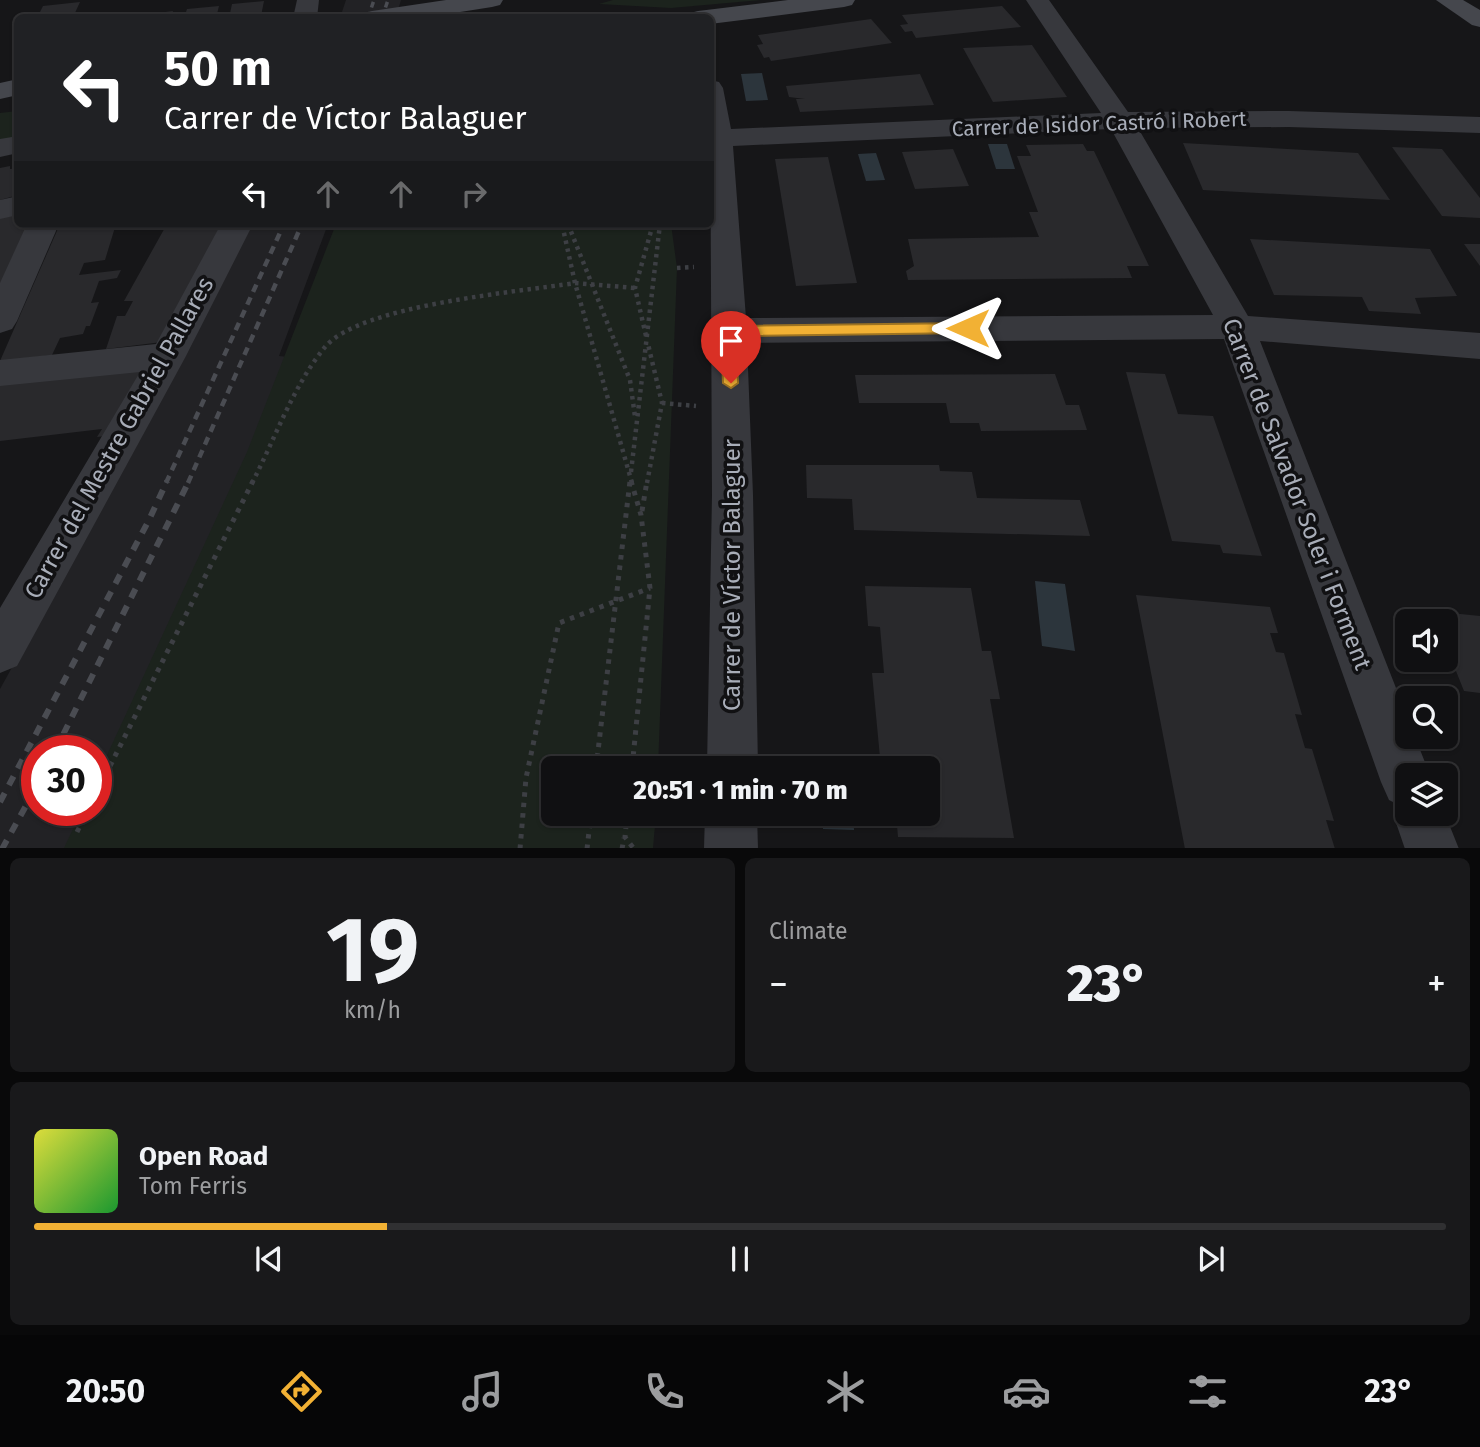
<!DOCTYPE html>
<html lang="en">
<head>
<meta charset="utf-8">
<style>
	:root { --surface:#101012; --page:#19191b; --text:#f1f3f6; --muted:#9c9d9f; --line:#303032; --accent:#f2b134 }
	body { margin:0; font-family:"Fira Sans",sans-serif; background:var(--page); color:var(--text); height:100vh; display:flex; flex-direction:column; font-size:26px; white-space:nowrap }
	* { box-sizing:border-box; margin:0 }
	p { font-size:23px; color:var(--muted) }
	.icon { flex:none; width:38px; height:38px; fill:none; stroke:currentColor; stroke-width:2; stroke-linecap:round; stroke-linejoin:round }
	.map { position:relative; height:848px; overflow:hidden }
	.drawer { display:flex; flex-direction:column; gap:10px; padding:10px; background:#09090a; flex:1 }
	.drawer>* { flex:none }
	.top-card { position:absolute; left:14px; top:14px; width:700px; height:214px; border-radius:10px; box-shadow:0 2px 5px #0004,0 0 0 2px var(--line); background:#202124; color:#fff; overflow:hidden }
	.fabs { position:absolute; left:1395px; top:609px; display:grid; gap:14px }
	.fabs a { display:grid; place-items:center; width:63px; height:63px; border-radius:10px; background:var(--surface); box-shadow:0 2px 5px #0004,0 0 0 2px var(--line); font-size:35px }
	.speed { position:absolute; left:21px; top:735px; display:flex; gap:14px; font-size:35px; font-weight:700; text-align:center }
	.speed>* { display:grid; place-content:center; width:91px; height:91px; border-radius:50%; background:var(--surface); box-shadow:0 2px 5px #0004,0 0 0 2px var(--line); line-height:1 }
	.speed .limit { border:10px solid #d22; background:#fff; color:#111 }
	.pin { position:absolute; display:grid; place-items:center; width:60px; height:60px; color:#fff; margin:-72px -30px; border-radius:50% 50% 50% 0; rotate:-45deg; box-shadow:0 0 7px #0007 }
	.pin .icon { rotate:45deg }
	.me { position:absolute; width:77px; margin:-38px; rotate:270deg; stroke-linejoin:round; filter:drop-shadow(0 0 5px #0008) }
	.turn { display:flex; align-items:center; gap:24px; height:147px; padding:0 35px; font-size:32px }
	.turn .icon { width:91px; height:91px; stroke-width:2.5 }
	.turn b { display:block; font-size:49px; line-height:60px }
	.lanes { display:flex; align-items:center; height:66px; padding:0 35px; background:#0003; justify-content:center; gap:35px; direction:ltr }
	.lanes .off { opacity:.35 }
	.big { font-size:52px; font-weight:800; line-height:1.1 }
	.drawer .tile { flex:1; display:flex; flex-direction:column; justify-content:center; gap:10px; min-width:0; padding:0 24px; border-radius:10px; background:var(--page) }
	.drawer .dial { align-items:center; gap:0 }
	.dial b { font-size:91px; line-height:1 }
	.song { display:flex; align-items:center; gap:21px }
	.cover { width:84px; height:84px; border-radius:10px; background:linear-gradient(135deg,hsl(60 70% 55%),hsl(130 70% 35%)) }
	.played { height:7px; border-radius:4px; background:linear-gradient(90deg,var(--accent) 25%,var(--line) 25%) }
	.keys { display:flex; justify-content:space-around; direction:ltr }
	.heat { display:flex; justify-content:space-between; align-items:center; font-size:38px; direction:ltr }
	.drawer .tiles { flex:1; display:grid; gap:10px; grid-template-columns:1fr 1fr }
	.tile:last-child { grid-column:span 2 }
	.trip { position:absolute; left:541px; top:756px; width:399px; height:70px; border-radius:10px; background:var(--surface); box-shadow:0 2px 5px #0004,0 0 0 2px var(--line); font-weight:800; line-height:70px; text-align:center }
	.tabs { display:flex; height:112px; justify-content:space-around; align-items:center; background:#060607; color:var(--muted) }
	.tabs .icon { width:49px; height:49px }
	.tabs .active { color:var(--accent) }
	.tabs b { font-size:32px; color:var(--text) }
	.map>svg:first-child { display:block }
	.built { fill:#222225; fill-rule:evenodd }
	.green { fill:#1c231d }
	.water { fill:#2c353c }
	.building { fill:#29292c }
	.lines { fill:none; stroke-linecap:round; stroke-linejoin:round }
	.path-far1 { stroke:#3d3f44; stroke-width:4.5; stroke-dasharray:3.5 4.5; stroke-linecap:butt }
	.path { stroke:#3d3f44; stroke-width:5; stroke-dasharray:4.5 6; stroke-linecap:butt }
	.street { fill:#37383d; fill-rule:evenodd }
	.secondary { fill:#45474d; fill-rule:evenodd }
	.rail-far2 { stroke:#4a4c52; stroke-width:3.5; stroke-dasharray:6 5; stroke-linecap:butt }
	.rail-far1 { stroke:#4a4c52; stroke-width:4.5; stroke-dasharray:8 6; stroke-linecap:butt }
	.rail { stroke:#4a4c52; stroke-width:6; stroke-dasharray:10 9; stroke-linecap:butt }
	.route { fill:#f2b134; stroke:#9d7322; stroke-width:2 }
	.labels { text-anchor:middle; stroke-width:7; stroke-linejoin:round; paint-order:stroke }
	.far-street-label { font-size:21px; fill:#a8adb8; stroke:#111113 }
	.street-label { font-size:24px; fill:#a8adb8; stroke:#111113 }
</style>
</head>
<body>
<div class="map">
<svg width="1480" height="849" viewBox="0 0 1480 849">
	<rect width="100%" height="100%" fill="#161618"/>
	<g class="built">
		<polygon points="346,0 401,0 396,17 340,18"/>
		<path d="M 248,224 L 328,224 L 279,356 L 325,361 L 94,848 L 0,849 L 0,689 L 191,346 ZM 37,751 L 96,751 L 96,810 L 37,810 Z"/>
	</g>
	<g class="green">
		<polygon points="613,0 761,0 671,8 599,4"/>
		<polygon points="17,111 17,139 0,142 0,113"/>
		<polygon points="336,224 671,224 677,268 658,768 553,768 553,814 656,814 653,848 64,848 82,810 96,810 96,779 247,452"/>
	</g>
	<g class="water">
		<polygon points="762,73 768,100 746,101 741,74"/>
		<polygon points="988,144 1007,144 1015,169 996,169"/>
		<polygon points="876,153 885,180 866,181 858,154"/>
		<polygon points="1035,581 1065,584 1075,651 1042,646"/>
		<polygon points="823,814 853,814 854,830 823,829"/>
	</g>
	<g class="building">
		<polygon points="264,1 261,16 229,18 232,4"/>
		<polygon points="80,2 74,15 37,18 43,6"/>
		<polygon points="219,6 216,18 184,18 187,9"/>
		<polygon points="1002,6 1021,27 916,38 912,31 905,32 900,25 908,24 902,15"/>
		<polygon points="173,11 171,18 140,18 141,15"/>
		<polygon points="871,19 892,43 771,61 769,57 764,58 757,45 763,44 758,35"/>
		<polygon points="1032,45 1067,97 993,102 963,48"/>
		<polygon points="920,74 934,105 800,112 796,99 805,99 789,97 786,86"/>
		<polygon points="1183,143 1358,153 1390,200 1203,190"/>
		<polygon points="1083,144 1087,151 1094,151 1149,266 1127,266 1132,278 908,280 906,271 914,266 908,239 1039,237 1029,212 1038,212 1017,156 1031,156 1026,145"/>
		<polygon points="1392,147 1442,149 1480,198 1480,218 1442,216"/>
		<polygon points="953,149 969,186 915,189 902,152"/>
		<polygon points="828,157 857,283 796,286 775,159"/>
		<polygon points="10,166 10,169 18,168 18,195 0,200 0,168"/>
		<polygon points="18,209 18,224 33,224 0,294 0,213"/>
		<polygon points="60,224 116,224 105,260 84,263 79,275 121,270 117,278 99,281 91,303 99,302 90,326 86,326 83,334 60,338 52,355 0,361"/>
		<polygon points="167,224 225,224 162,342 106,349 117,316 125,316 133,301 124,301"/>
		<polygon points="1250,239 1430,249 1457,296 1415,298 1421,314 1369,311 1362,297 1274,295"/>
		<polygon points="1464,244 1480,244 1480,266"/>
		<polygon points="149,363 113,435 97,437 102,429 0,441 0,381"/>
		<polygon points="1126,372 1165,374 1178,414 1213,416 1262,556 1223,553 1220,545 1172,541"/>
		<polygon points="1055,374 1066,405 1079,405 1087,430 981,431 979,423 950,423 946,403 859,403 855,375"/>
		<polygon points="806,465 939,465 940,471 972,472 977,498 1080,500 1090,536 854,530 852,499 807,498"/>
		<polygon points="865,586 971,588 982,651 991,651 1000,699 990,699 1014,838 898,837 896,814 928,814 928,768 881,768 872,673 884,673 880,627 868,626"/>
		<polygon points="1136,595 1270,607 1278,633 1270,633 1276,652 1284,653 1302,715 1295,714 1305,748 1312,749 1334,821 1326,820 1335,849 1185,849"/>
		<polygon points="1431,611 1480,616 1480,693 1464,691 1446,646 1446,621 1435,621"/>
	</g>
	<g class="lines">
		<g class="path-far1">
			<polyline points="568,224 630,380 635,417"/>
			<polyline points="677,268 694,267"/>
			<polyline points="646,336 635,288 653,224"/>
			<polyline points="662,403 696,406"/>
			<polyline points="631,472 660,224"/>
			<path d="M 252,483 C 275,439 293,386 325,347 C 360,305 518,292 575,283 L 562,224"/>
			<polyline points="632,483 575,283 635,288"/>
			<polyline points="647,483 662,403 648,344"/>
		</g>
		<g class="path">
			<polyline points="631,481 641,515 650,588 632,768"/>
			<polyline points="642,511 647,481"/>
			<polyline points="596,768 630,481"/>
			<polyline points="96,794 253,481"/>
			<polyline points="627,814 625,837 634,849"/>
			<polyline points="77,832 88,810"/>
			<polyline points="520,849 526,778 559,623 650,588"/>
			<polyline points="587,849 591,814"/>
			<polyline points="622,849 624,838"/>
		</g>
		<g class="street">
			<polygon points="297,0 319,0 317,18 293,18"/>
			<path d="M 1026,0 L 1049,0 L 1128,112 L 1289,111 L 1480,117 L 1480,133 L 1289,127 L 1138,128 L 1248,316 L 1480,333 L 1480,359 L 1260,341 L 1407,716 L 1407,737 L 1415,737 L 1430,775 L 1407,775 L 1407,814 L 1445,814 L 1459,849 L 1405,849 L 1393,814 L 1397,804 L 1389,800 L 1381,782 L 1224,339 L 747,343 L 753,495 L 758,768 L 707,768 L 712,495 L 710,80 L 719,82 L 723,88 L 731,129 L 1101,113 ZM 1111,129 L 1213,315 L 746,318 L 733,146 Z"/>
			<polygon points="18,136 18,153 0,157 0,139"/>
			<polygon points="18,196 18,215 0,219 0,200"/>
			<polygon points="27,224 59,224 17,321 12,329 0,333 0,283"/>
			<polygon points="221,224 253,224 186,356 17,666 0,673 0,608 140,372 0,386 0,360 156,344"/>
			<polygon points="705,814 757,814 758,849 704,849"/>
		</g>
		<g class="secondary">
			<polygon points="446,0 503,0 500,5 492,7 422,18 361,18 364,13 372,11"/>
			<polygon points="788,0 855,0 852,5 844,7 710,24 710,18 687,18 690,13 698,11"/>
			<polygon points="1436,0 1463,0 1480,10 1480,27 1472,25"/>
			<polygon points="18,79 18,95 0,99 0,83"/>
		</g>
		<g class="rail-far2">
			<polyline points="368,18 374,0"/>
			<polyline points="382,18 388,0"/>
		</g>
		<g class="rail-far1">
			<polyline points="166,483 284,224"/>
			<polyline points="188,483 302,224"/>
		</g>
		<g class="rail">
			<polyline points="55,751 189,481"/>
			<polyline points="0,802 149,520 167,481"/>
			<polyline points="2,849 37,786"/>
		</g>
	</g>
	<polygon class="route" points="968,323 975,328 968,333 736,336 738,383 731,388 723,383 721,331 729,326"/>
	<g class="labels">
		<g class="far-street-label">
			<text transform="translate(1099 124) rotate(-2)" y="7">Carrer de Isidor Castró i Robert</text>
		</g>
		<g class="street-label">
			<text transform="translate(119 438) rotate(-61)" y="8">Carrer del Mestre Gabriel Pallares</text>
			<text transform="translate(1297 494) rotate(69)" y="8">Carrer de Salvador Soler i Forment</text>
			<text transform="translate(732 575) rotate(-90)" y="8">Carrer de Víctor Balaguer</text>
		</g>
	</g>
</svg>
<div class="fabs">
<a><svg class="icon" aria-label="sound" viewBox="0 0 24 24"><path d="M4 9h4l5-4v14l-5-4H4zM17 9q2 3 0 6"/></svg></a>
<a><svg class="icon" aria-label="search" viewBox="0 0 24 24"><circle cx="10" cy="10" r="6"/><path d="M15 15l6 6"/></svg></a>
<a><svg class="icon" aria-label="layers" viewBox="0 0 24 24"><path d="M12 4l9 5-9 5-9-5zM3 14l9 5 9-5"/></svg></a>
</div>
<div class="speed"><div class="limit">30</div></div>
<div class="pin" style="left:731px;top:383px;background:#d93025"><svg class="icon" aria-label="arrive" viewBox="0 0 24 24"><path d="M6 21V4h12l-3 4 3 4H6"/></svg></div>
<svg class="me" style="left:968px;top:328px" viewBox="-20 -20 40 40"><path d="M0-17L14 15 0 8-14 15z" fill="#f2b134" stroke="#fff" stroke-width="4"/></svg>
<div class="trip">20:51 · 1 min · 70 m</div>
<div class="top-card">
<div class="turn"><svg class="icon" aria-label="left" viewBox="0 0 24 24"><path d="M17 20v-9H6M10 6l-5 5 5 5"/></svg><div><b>50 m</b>Carrer de Víctor Balaguer</div></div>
<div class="lanes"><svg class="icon" aria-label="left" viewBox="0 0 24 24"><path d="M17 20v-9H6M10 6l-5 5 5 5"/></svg><svg class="icon off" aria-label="ahead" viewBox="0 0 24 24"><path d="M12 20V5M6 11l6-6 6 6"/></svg><svg class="icon off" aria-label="ahead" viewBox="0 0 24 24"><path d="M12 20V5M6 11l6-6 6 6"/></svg><svg class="icon off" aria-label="right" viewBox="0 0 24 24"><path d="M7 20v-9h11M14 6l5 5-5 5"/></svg></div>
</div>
</div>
<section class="drawer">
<div class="tiles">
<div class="tile dial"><b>19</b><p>km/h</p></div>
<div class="tile"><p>Climate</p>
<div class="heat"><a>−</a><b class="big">23°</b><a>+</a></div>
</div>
<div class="tile">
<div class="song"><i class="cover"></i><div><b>Open Road</b><p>Tom Ferris</p></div></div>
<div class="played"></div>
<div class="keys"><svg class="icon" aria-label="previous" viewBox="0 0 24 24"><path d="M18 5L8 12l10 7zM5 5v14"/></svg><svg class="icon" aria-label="pause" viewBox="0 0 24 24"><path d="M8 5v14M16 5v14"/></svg><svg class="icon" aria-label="next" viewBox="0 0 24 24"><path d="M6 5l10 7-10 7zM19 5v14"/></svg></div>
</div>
</div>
</section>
<nav class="tabs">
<b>20:50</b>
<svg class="icon active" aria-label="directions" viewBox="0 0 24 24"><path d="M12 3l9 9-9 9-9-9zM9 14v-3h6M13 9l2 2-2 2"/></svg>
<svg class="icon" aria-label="music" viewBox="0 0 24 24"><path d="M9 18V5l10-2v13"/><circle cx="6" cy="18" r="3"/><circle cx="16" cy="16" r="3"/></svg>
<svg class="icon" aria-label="phone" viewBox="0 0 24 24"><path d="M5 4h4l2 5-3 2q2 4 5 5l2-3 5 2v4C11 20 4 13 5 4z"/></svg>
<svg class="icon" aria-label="climate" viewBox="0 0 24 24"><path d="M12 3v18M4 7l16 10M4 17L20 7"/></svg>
<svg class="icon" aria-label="car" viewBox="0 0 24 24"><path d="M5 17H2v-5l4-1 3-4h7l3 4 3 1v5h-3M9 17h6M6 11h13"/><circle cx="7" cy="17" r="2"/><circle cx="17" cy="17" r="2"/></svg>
<svg class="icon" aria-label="filters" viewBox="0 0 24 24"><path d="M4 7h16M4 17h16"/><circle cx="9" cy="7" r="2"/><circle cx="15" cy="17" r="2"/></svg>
<b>23°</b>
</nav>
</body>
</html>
